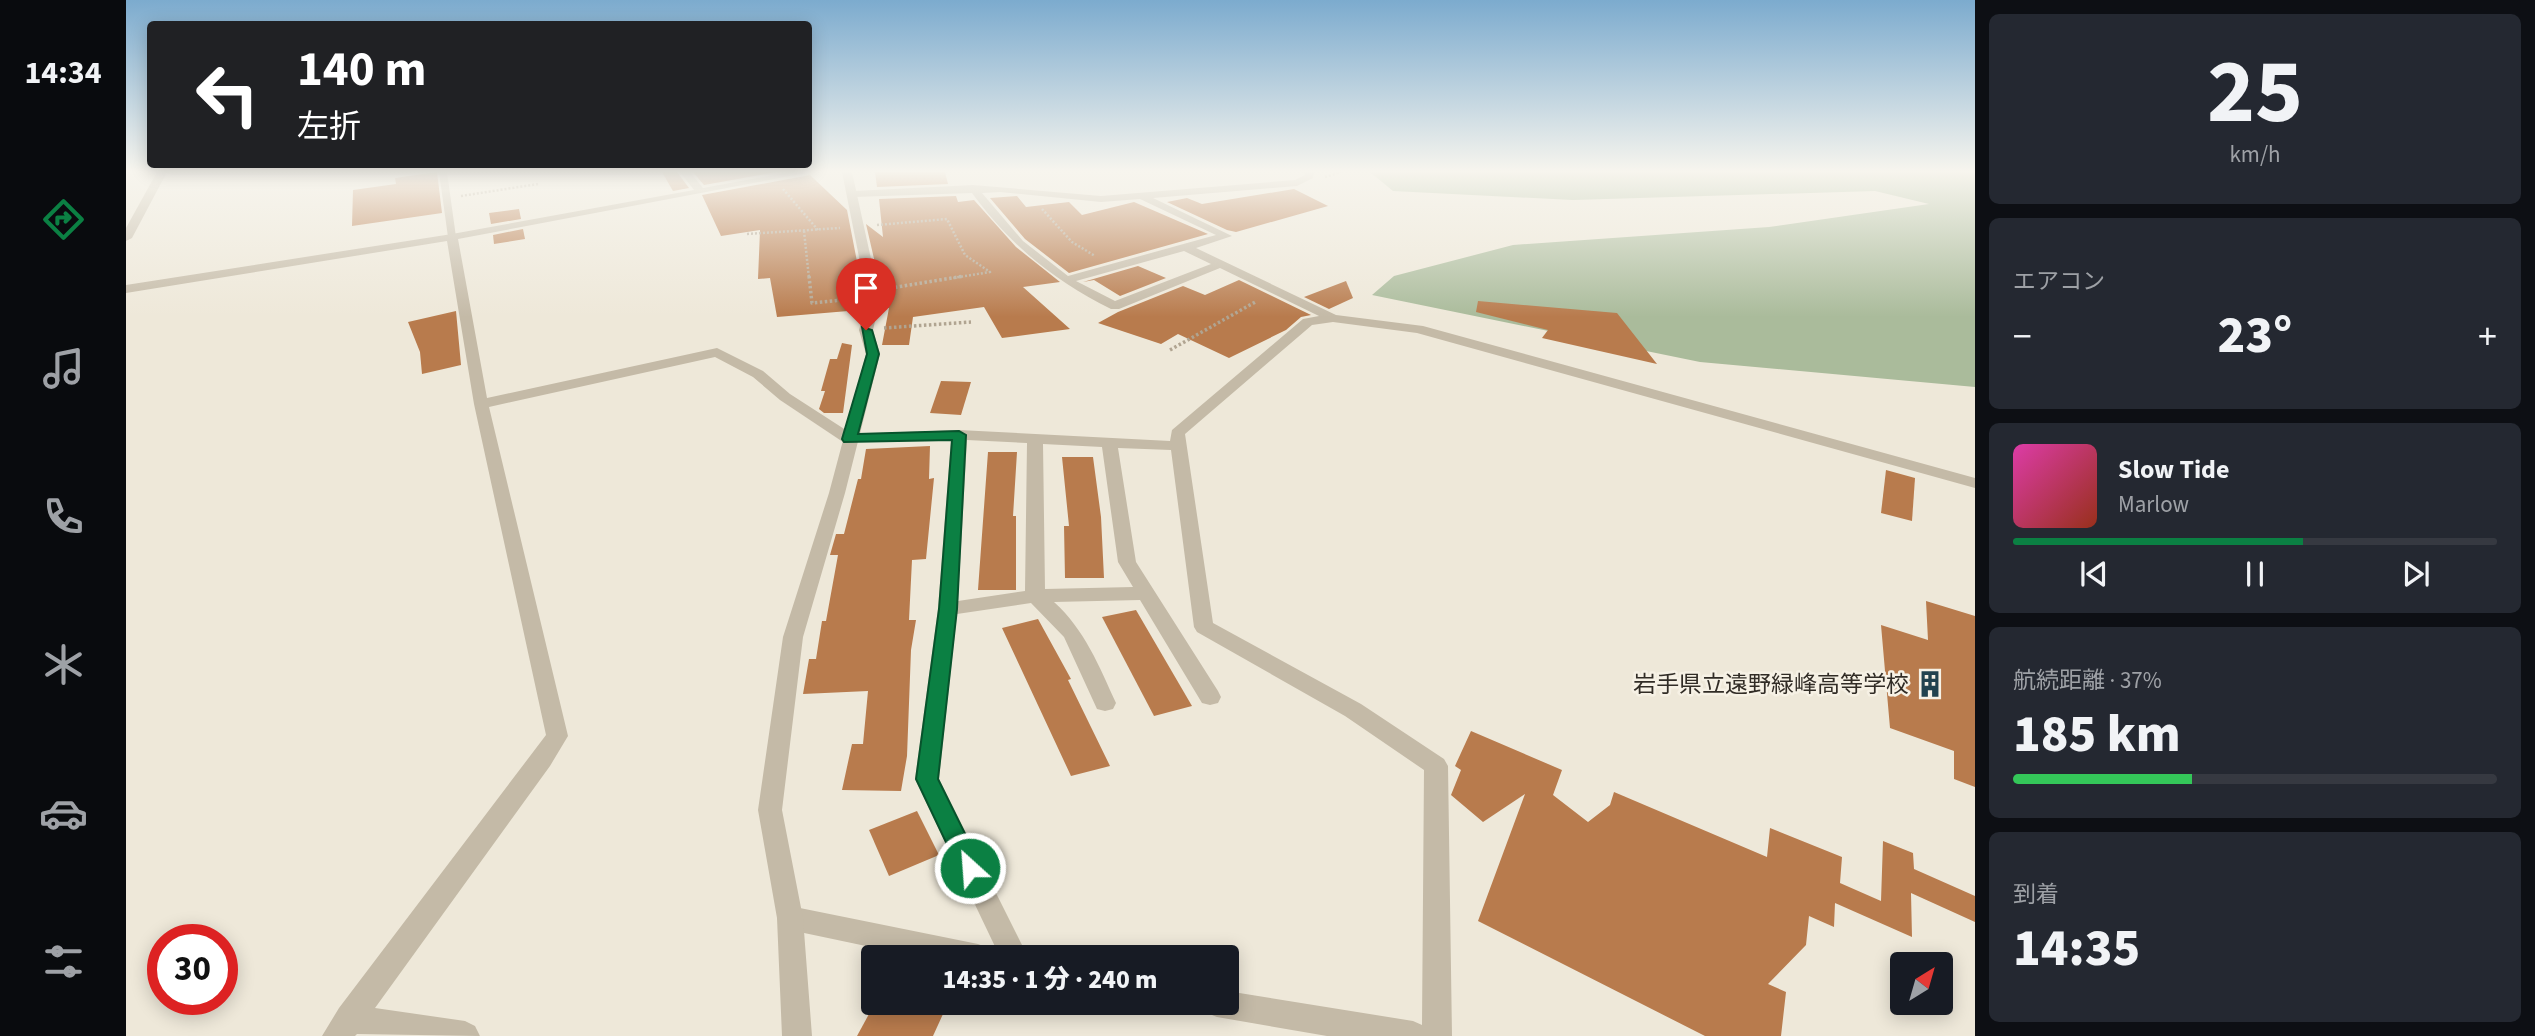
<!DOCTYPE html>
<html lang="ja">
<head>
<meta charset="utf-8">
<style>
	:root { --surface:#171b24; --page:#242831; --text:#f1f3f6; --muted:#9ea1a6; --line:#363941; --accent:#0b8043 }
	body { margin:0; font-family:"Source Sans 3","Noto Sans JP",sans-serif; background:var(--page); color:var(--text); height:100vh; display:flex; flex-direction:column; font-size:26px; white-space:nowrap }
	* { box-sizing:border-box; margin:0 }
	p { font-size:23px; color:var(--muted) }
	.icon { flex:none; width:38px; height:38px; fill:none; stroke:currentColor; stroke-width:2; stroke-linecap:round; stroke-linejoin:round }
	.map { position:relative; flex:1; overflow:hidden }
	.panel { display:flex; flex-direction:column; gap:14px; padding:14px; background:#0d0f14; width:560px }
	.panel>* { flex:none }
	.top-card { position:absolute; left:21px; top:21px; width:665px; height:147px; border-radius:7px; box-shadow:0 4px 18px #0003; background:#202124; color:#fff; overflow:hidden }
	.needle { width:46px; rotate:37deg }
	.buttons { position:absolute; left:1764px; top:952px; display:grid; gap:14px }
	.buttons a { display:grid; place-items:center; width:63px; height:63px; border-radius:7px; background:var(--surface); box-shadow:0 4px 18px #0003; font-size:35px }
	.speed { position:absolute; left:21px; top:924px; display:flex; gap:14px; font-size:35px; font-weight:700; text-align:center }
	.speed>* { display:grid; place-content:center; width:91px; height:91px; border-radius:50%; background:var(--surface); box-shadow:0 4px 18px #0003; line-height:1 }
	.speed .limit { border:10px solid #d22; background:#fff; color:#111 }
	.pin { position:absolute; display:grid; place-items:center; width:60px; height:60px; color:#fff; margin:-72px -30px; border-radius:50% 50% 50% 0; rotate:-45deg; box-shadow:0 0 7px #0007 }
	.pin .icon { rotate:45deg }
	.me { position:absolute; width:77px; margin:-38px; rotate:334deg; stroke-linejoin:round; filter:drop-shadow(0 0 5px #0008) }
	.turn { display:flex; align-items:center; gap:24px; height:147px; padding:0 35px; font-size:32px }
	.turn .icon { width:91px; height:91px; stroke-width:2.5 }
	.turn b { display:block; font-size:49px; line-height:60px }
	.big { font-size:52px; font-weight:800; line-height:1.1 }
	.panel .widget { flex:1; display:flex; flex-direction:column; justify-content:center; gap:10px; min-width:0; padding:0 24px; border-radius:10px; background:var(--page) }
	.panel .dial { align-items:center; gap:0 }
	.dial b { font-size:91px; line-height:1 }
	.song { display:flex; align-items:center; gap:21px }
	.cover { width:84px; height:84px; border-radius:10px; background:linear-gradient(135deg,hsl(320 70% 55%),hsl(10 70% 35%)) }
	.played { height:7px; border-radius:4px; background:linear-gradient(90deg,var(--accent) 60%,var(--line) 60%) }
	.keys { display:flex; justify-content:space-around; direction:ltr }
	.heat { display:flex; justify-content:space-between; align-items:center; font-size:38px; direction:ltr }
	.charge { height:10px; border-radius:5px; background:linear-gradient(90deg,#34c759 37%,var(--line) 0) }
	.trip { position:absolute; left:735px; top:945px; width:378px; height:70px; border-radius:7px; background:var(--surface); box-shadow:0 4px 18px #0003; font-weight:800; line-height:70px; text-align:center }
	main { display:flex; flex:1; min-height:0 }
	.tabs { display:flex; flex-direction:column; width:126px; justify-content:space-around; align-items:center; background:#090b0e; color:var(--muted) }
	.tabs .icon { width:49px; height:49px }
	.tabs .current { color:var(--accent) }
	.tabs b { font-size:32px; color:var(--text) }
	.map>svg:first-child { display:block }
	.green { fill:#aabb9b }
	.building { fill:#b87b4d }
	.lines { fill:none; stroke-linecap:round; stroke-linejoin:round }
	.path-far1 { stroke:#b0a491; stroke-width:2.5; stroke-dasharray:2 2; stroke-linecap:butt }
	.path { stroke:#b0a491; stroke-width:3.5; stroke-dasharray:2.5 2.5; stroke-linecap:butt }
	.service { fill:#c4baa7; fill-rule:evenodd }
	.minor { fill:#c4baa7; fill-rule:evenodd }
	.tertiary { fill:#c4baa7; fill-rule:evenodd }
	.route { fill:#0b8043; stroke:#07532c; stroke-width:2 }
	.labels { text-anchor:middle; stroke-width:5; stroke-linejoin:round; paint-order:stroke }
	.near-poi-label { font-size:23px; fill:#312c26; stroke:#f6f1e5; text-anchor:end }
</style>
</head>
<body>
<main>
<nav class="tabs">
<b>14:34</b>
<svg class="icon current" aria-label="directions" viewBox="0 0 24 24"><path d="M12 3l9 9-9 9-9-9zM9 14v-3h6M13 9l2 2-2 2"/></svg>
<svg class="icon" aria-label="music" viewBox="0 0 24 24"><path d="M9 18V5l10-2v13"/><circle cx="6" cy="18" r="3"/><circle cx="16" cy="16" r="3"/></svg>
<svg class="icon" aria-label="phone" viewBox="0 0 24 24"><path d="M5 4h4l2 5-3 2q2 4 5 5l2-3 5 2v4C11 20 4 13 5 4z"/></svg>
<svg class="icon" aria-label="climate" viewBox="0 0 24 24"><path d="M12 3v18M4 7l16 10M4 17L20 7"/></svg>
<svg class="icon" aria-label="car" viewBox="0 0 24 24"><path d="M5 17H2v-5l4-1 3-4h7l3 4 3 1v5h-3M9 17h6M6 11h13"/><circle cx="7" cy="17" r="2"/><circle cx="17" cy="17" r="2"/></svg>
<svg class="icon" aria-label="filters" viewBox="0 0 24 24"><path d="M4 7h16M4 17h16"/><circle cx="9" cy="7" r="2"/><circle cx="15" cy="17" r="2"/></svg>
</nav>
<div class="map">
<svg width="1849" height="1036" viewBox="0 0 1849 1036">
	<rect width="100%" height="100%" fill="#eee8d9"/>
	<polygon class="green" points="1244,172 1849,172 1849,387 1574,362 1246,295 1268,276 1387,245 1643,227 1803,204 1749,191 1447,200 1267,191"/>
	<g class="building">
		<polygon points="311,172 316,213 226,226 227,190 270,184 269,178"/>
		<polygon points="536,172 551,172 563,188 547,191"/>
		<polygon points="567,172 650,172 578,185"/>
		<polygon points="749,172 819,172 822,184 751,187"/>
		<polygon points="684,175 721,210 734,277 734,310 651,317 644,278 632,279 634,230 595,236 576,195"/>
		<polygon points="1168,189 1202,206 1110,232 1101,230 1041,202 1061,198 1076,204"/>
		<polygon points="830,196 832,202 848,200 890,247 934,282 897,287 944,329 876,338 858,307 787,317 783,345 756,345 763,308 752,309 752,276 740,224 757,237 753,199"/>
		<polygon points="891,196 900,207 943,202 956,215 1008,202 1082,234 943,273 899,239 864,198"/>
		<polygon points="393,209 395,219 365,224 363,213"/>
		<polygon points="397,229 399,239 368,244 367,235"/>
		<polygon points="1012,266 1040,278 994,296 968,280 957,282"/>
		<polygon points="1113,280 1185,315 1175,317 1160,330 1103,358 1052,334 1035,344 972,323 992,312 1057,286 1079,295"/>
		<polygon points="1220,281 1227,298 1203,309 1178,297"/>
		<polygon points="1352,301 1491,313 1531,364 1416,338 1422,330 1350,312"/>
		<polygon points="330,311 335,365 296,374 294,352 282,322"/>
		<polygon points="716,343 726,345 717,413 698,413 693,409 699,391 695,391 704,359 711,359"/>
		<polygon points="815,381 845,382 835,415 804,413"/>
		<polygon points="804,446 803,479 808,478 800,559 786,560 783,620 790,620 785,650 781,756 775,791 716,790 726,744 737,744 742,691 677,694 683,659 690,659 696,621 700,621 712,555 704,555 710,534 718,534 732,479 735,479 740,449"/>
		<polygon points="862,452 891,452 887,516 890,516 890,590 852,590"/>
		<polygon points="936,457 967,457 975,517 978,578 939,578 938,526 943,526"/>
		<polygon points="1760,470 1789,478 1786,521 1755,513"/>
		<polygon points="1800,601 1849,616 1849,787 1828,779 1828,751 1764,728 1755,625 1802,640"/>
		<polygon points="1010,610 1066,706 1028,716 976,617"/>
		<polygon points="912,619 945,679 942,680 984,766 945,776 876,628"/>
		<polygon points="1345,731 1436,770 1427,795 1462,822 1484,805 1488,792 1641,857 1644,828 1716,857 1714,883 1755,901 1757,841 1787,853 1788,869 1849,896 1849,922 1785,893 1786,937 1709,903 1708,927 1683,916 1680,945 1642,984 1660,992 1655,1036 1579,1036 1352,921 1399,794 1357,822 1325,795 1335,770 1329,766"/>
		<polygon points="791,811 813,855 763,876 743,830"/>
		<polygon points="749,1003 822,1003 807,1036 731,1036"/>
	</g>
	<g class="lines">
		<g class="path-far1">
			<polyline points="1199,177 1215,172"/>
			<polyline points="657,189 692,230"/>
			<polyline points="335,196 412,184"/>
			<polyline points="916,209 946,242 969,256"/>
			<polyline points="751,225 821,219 839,255 864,272 827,278"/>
			<polyline points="678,231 683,278"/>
			<polyline points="621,234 714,228"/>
		</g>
		<g class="path">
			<polyline points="683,276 686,303 725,299"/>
			<polyline points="759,289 838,276"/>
			<polyline points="758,328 845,322"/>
			<polyline points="1044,350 1131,301"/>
		</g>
		<polygon class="service" points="313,172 321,172 330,237 326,240 322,237"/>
		<g class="minor">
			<polygon points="31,172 41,172 6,238 0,241 0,228"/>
			<path d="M 554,172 L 564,172 L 577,188 L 664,172 L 685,172 L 332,239 L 361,398 L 591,348 L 637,371 L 664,394 L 726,434 L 833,430 L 1044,441 L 1046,430 L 1177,319 L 1193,316 L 1094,268 L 993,309 L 985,309 C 927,280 884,245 846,193 L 728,197 L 723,194 L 728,191 L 847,185 L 975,196 L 1169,180 L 1179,175 L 1178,172 L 1188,172 L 1187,178 L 1171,186 L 1027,198 L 1106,236 L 1070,248 L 1210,315 L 1297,326 L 1849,478 L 1849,488 L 1291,333 L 1207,322 L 1186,325 L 1059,434 L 1087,623 L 1235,704 L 1318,759 L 1322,766 L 1326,1036 L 1201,1036 L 1091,1017 L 1081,1013 L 1077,1003 L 1101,1003 L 1101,991 L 1287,1021 L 1296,1025 L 1298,770 L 1219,716 L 1071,632 L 1068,627 L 1045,450 L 992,448 L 1010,562 L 1092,691 L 1095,697 L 1092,703 L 1084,705 L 1076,703 L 1014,600 L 928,602 C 959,630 973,666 990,703 L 987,709 L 979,711 L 971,709 L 938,637 L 905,603 L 831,614 L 813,779 L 902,957 L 874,957 L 789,779 L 812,609 L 825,440 L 717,442 L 654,400 L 627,377 L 589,357 L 363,407 L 442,736 L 424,766 L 249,1008 L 339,1021 L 349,1026 L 354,1036 L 231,1034 L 229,1036 L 196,1036 L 213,1008 L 420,735 L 348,404 L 321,241 L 0,293 L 0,285 L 326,234 L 568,190 ZM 874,192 L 975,202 L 1014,199 L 1090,235 L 942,276 L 897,241 L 856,193 ZM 1058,251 L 1085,264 L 989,301 L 950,281 ZM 841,440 L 901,443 L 899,591 L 832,601 ZM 917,444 L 976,447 L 992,562 L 1007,587 L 919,589 Z"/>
			<polygon points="664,906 852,944 862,948 866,957 792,957 664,930 655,927 651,918 655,909"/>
		</g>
		<polygon class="tertiary" points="716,172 726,172 749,277 750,317 747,330 754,354 719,493 677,637 656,810 677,918 686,1036 656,1036 651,918 632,810 657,637 703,493 740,354 733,330 737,317 737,277"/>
	</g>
	<linearGradient id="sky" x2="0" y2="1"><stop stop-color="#7cabce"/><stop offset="0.54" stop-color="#f7f5ee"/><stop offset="1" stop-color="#f7f5ee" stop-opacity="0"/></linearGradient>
	<rect width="1849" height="317" fill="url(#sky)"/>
	<polygon class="route" points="736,327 746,330 753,354 732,434 833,431 840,435 831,609 812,779 856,868 852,876 844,879 836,876 790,779 813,609 826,440 718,442 716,439 741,354"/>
	<defs>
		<symbol id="building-bare" viewBox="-9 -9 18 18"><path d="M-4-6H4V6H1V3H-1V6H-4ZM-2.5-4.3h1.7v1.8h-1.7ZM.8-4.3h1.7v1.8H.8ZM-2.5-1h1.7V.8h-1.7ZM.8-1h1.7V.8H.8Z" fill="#21424e" stroke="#f6f1e5" stroke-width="2.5" paint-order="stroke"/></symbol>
	</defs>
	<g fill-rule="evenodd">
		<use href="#building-bare" x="1785" y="665" width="38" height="38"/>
	</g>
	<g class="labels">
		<g class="near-poi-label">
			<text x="1783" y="692">岩手県立遠野緑峰高等学校</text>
		</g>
	</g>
</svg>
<div class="buttons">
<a><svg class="needle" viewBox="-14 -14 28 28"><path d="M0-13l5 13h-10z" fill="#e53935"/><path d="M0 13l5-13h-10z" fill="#9ea1a6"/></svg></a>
</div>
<div class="speed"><div class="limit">30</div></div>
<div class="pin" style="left:740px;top:330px;background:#d93025"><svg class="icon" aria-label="arrive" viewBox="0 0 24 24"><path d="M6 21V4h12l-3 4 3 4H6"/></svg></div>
<svg class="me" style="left:844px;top:868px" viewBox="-20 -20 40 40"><circle r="17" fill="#0b8043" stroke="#fff" stroke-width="3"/><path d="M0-11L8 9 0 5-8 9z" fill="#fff"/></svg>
<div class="trip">14:35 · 1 分 · 240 m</div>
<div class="top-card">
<div class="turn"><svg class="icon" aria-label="left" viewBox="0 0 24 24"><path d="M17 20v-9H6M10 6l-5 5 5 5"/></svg><div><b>140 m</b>左折</div></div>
</div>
</div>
<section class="panel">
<div class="widget dial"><b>25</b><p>km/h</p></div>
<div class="widget"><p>エアコン</p>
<div class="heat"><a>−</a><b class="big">23°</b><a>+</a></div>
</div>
<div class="widget">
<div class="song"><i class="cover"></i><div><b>Slow Tide</b><p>Marlow</p></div></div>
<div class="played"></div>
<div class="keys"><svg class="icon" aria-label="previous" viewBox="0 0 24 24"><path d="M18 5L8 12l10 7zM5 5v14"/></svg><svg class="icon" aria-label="pause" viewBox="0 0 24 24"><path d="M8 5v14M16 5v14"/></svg><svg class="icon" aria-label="next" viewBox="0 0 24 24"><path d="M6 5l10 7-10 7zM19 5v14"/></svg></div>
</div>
<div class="widget"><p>航続距離 · 37%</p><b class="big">185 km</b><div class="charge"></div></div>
<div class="widget"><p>到着</p><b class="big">14:35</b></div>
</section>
</main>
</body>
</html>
